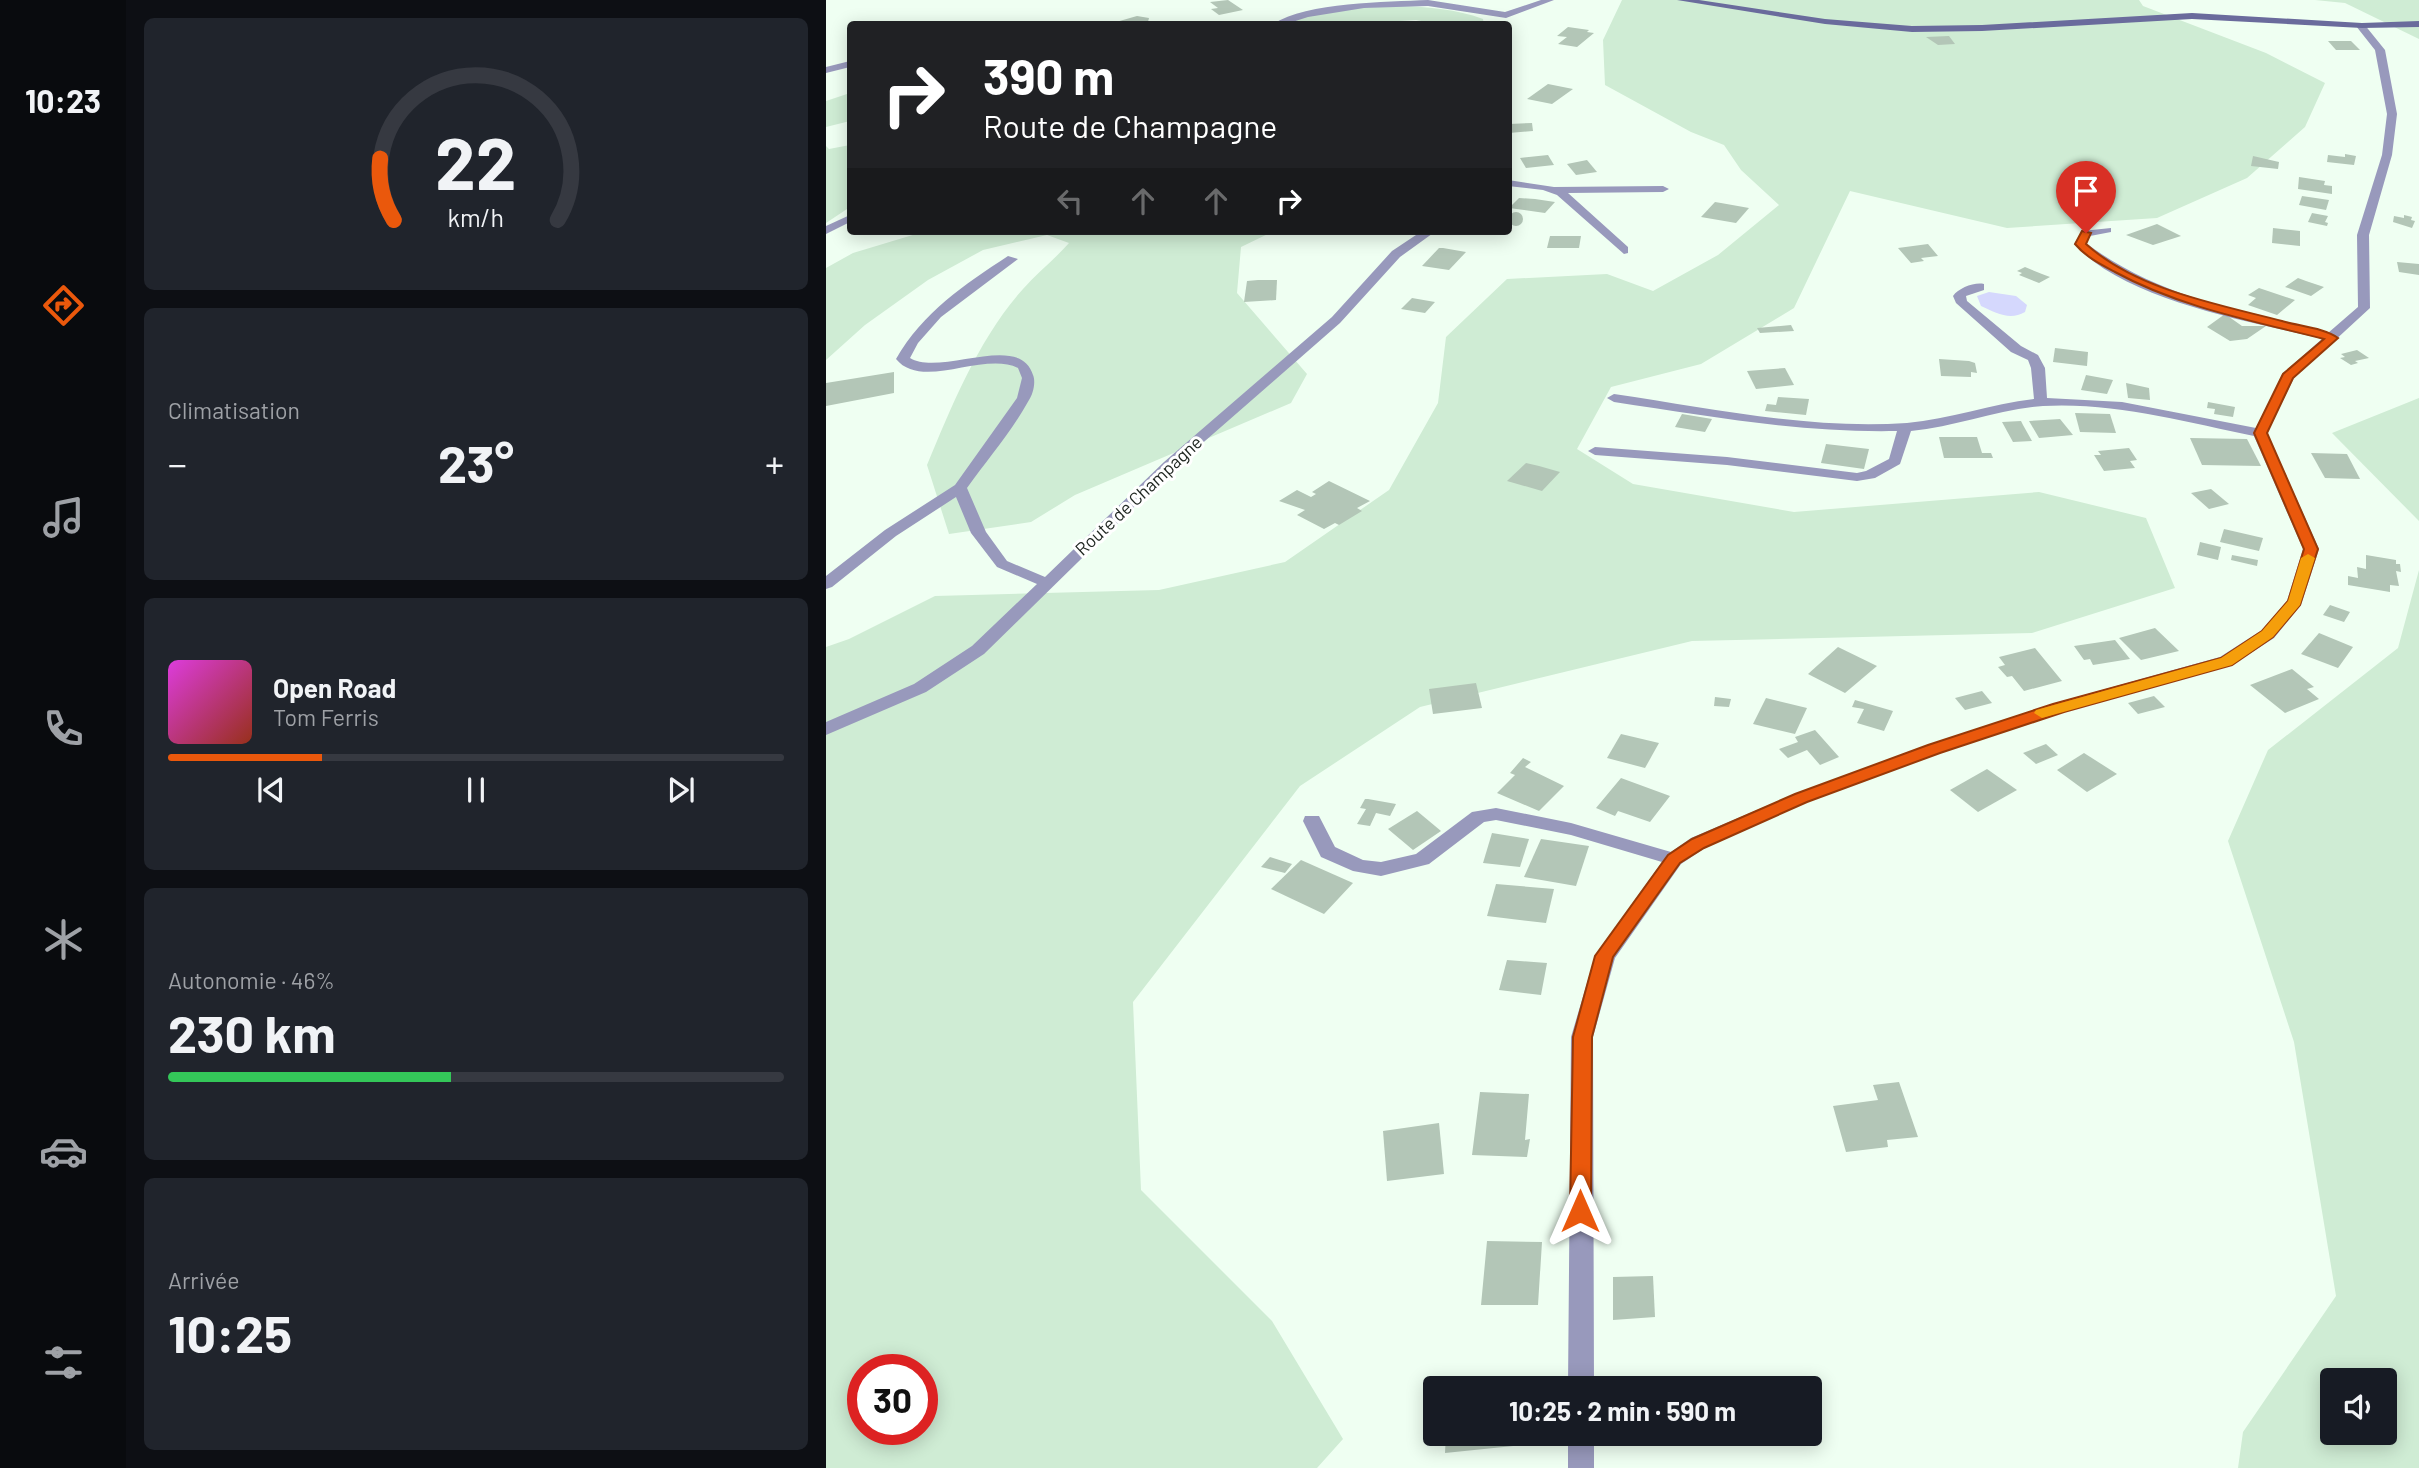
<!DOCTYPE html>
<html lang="fr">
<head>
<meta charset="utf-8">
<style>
	:root { --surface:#171b24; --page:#20242c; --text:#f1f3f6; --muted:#9ea1a6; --line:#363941; --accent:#ea580c }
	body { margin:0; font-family:Barlow,sans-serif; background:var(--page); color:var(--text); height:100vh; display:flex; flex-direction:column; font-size:26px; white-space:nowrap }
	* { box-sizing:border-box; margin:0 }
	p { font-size:23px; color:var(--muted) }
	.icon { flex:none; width:38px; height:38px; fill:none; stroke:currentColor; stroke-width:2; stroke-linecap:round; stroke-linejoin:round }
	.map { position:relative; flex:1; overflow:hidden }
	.drawer { display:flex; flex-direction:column; gap:18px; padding:18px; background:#0d0f14; width:700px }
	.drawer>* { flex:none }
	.top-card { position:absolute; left:21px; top:21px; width:665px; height:214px; border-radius:7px; box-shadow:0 4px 18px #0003; background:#202124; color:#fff; overflow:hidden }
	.controls { position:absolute; left:1494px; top:1368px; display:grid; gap:14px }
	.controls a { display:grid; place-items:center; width:77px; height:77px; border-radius:7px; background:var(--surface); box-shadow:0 4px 18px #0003; font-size:35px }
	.speed { position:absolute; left:21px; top:1354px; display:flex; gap:14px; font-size:35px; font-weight:700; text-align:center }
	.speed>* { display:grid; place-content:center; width:91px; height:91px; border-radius:50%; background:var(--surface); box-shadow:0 4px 18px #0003; line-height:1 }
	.speed .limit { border:10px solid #d22; background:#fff; color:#111 }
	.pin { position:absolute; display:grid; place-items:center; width:60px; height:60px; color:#fff; margin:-72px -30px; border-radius:50% 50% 50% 0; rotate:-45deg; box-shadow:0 0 7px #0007 }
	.pin .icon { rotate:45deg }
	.me { position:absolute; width:77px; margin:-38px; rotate:0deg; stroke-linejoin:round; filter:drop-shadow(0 0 5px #0008) }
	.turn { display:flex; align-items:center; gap:24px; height:147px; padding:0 21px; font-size:32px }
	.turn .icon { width:91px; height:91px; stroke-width:2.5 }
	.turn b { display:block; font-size:49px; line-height:60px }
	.lanes { display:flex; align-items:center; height:66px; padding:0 21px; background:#0003; justify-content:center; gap:35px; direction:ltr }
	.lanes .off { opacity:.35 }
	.big { font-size:52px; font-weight:700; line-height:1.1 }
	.drawer .card { flex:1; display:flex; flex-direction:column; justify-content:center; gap:10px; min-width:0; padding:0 24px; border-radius:10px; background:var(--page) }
	.drawer .dial { align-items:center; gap:0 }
	.dial svg { height:182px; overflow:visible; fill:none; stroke:var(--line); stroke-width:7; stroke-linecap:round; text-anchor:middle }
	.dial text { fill:var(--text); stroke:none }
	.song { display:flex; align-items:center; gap:21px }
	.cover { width:84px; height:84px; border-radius:10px; background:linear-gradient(135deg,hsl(300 70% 55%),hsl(10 70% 35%)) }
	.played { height:7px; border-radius:4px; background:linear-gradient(90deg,var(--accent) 25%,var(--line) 25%) }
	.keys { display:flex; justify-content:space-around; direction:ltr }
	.heat { display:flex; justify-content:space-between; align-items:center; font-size:38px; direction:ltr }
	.charge { height:10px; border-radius:5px; background:linear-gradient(90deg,#34c759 46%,var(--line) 0) }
	.trip { position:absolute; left:597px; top:1376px; width:399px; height:70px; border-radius:7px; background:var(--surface); box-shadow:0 4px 18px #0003; font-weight:700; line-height:70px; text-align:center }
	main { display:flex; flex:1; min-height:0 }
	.tab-bar { display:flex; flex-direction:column; width:126px; justify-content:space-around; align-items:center; background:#090b0e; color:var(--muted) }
	.tab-bar .icon { width:49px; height:49px }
	.tab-bar .selected { color:var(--accent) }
	.tab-bar b { font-size:32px; color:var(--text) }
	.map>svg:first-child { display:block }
	.green { fill:#cfecd4; fill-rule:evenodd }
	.water { fill:#d5d8fd }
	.building { fill:#b3c6b7 }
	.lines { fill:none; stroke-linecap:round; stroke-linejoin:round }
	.minor { fill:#9899bc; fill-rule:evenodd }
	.tertiary { fill:#9899bc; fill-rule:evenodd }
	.secondary { fill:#6a6b9c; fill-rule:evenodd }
	.route { fill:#ea580c; stroke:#983908; stroke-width:2 }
	.slow { fill:#f59e0b }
	.labels { text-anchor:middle; stroke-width:6; stroke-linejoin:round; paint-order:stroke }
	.street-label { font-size:18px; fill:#212822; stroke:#fff }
</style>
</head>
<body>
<main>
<nav class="tab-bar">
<b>10:23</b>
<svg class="icon selected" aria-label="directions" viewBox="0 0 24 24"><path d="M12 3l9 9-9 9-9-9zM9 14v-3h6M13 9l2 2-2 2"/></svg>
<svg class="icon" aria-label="music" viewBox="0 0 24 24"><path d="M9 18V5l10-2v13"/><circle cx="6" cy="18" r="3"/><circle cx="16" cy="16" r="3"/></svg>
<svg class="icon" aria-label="phone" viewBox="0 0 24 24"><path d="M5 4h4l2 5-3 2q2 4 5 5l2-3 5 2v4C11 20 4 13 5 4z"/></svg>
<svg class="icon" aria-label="climate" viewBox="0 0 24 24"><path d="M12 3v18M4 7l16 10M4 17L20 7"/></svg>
<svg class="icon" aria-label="car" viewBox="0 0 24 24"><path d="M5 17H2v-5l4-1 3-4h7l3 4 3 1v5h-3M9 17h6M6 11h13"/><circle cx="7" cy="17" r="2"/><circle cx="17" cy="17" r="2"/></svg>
<svg class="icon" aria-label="filters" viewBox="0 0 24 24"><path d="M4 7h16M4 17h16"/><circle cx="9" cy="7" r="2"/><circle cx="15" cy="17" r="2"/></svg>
</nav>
<section class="drawer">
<div class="card dial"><svg viewBox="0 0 100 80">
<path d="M14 69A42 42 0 1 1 86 69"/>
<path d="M14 69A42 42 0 0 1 8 42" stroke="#ea580c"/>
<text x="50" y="56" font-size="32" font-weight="700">22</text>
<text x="50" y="72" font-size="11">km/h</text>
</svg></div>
<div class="card"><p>Climatisation</p>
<div class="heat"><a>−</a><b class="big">23°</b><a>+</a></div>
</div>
<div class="card">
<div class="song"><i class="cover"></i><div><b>Open Road</b><p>Tom Ferris</p></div></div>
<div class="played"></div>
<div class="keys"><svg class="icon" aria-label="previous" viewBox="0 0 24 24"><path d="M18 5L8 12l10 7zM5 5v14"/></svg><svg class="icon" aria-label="pause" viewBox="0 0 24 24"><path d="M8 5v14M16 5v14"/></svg><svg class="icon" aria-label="next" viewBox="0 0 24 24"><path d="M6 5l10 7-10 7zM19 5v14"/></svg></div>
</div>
<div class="card"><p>Autonomie · 46%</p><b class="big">230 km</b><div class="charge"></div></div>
<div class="card"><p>Arrivée</p><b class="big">10:25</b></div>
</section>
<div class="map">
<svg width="1593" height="1468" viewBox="0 0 1593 1468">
	<rect width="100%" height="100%" fill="#effff2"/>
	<g class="green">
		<path d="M 796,0 L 1313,0 L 1317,6 L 1440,53 L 1499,83 L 1479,127 L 1421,178 L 1331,218 L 1181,228 L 1024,191 L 968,308 L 875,364 L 785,387 L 751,449 L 807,484 L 968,512 L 1213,492 L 1320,518 L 1349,588 L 1206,633 L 866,641 L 594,707 L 474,786 L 307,1002 L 315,1190 L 446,1321 L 517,1439 L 491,1468 L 0,1468 L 0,647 L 23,639 L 109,596 L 333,590 L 459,562 L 563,490 L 612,403 L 620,337 L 681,279 L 781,274 L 827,291 L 892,255 L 953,205 L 915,170 L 898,145 L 865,132 L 779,85 L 777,40 ZM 37,1370 L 96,1370 L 96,1430 L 37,1430 Z"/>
		<polygon points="1489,0 1593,0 1593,39 1519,3"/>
		<path d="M 575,6 C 603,7 630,9 657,19 L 658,24 L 612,24 L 590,20 L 524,24 L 459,24 C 494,9 537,7 575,6 Z"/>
		<polygon points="24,93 24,121 0,127 0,101"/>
		<polygon points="24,145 24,207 0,223 0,146 3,149"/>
		<path d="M 100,231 L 448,231 L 415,247 L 411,293 L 481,374 L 465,403 L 249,495 L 205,522 L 123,534 L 101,465 C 126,405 153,338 197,289 C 211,273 229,259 243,243 L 221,235 L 157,250 L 102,280 L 39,325 L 0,360 L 0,268 L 27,253 Z"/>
		<polygon points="1593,398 1593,521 1506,433"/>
		<path d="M 1593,570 L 1593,1468 L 1412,1468 L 1417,1432 L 1510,1296 L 1468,1042 L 1402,841 L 1442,750 L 1572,648 ZM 1507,1381 L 1559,1381 L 1559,1433 L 1507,1433 Z"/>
	</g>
	<path class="water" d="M 1163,292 L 1190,296 L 1201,305 L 1199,312 C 1184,321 1170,313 1155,306 L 1151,296 Z"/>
	<g class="building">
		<polygon points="402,0 417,10 393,15 385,9 392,8 384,2"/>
		<polygon points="311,16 323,18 322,22 309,24 290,22"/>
		<polygon points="742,27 763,30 761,32 768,33 751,47 732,44 741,37 731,36"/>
		<polygon points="1123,36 1129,44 1112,45 1100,37"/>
		<polygon points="1502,41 1525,41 1534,50 1510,50"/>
		<polygon points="722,84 747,89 726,104 701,99"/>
		<polygon points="706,123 707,131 683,133 683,124"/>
		<polygon points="1519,154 1530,156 1528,165 1501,162 1502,155 1519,157"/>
		<polygon points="722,155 728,165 700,168 694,158"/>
		<polygon points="1427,156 1453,162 1452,169 1425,166"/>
		<polygon points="761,160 771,172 750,175 741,164"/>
		<polygon points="1473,177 1499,181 1498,185 1506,186 1506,194 1472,189"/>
		<polygon points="1476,196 1503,200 1500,210 1473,205"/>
		<polygon points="693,198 709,199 729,202 719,213 683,208"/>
		<polygon points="889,202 895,203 923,208 910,223 875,217"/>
		<circle cx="690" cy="219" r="7"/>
		<polygon points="1486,213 1502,216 1499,222 1502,223 1501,226 1482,222"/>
		<polygon points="1578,215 1586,217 1585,220 1589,221 1586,228 1567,222 1568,216 1578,218"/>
		<polygon points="1331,224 1355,236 1327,245 1300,235"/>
		<polygon points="1447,228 1474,231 1474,246 1446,243"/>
		<polygon points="724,236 755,236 753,248 721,248"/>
		<polygon points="1102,244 1112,256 1095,258 1098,261 1085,263 1072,248"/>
		<polygon points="613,248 617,248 640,252 623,270 596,266"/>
		<polygon points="1571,262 1593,264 1593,275 1573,272"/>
		<polygon points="1199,267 1216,274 1224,277 1213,283 1193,275 1196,273 1191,271"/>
		<polygon points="1472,278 1480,281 1498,287 1485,296 1459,287"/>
		<polygon points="432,280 451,280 450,300 418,302 421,281"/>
		<polygon points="1433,288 1469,300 1451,315 1422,305 1430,298 1422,295"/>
		<polygon points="586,298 609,302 599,313 575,309"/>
		<polygon points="1399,314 1416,326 1440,326 1421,339 1404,341 1381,327"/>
		<polygon points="965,325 968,331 934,333 931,328"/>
		<polygon points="1229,348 1262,352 1261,366 1227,362"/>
		<polygon points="1531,350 1543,358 1529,361 1532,363 1525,365 1514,358 1519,357 1515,354"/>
		<polygon points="1113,359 1143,361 1149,363 1151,373 1145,372 1145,377 1115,376"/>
		<polygon points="959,368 968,385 930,389 921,371"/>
		<polygon points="68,372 68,393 0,406 0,383"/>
		<polygon points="1260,375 1287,380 1281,394 1255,390"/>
		<polygon points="1300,383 1323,388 1324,400 1302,398"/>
		<polygon points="952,397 983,399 980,415 939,411 941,404 950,405"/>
		<polygon points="1382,402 1409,407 1407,417 1388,414 1389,409 1381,408"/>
		<polygon points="1249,413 1284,414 1290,433 1254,432"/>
		<polygon points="856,414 886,419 879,432 849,427"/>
		<polygon points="1234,419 1247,435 1213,438 1203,421"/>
		<polygon points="1195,421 1197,425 1206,441 1187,442 1176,422"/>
		<polygon points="1113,437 1151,437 1156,453 1165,453 1167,458 1118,458"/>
		<polygon points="1364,438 1421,439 1435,466 1376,465"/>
		<polygon points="1000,444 1043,449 1038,469 995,463"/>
		<polygon points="1303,448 1311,460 1304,461 1309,468 1278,471 1268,455 1275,455 1272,451"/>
		<polygon points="1485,453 1521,454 1534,479 1499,478"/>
		<polygon points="700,463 713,466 734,472 716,491 681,481"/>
		<polygon points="503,481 544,501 531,508 536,511 513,525 509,523 498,529 471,515 479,510 453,501 471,490 485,497 490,494 486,492"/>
		<polygon points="1385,489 1403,504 1383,509 1365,493"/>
		<polygon points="1398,529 1437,538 1433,551 1394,542"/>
		<polygon points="1374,542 1395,547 1392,560 1371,555"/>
		<polygon points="1406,555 1432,560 1431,566 1405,560"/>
		<polygon points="1540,555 1570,560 1570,564 1574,564 1575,572 1570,571 1573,586 1564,585 1564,592 1522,585 1522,576 1532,578 1531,567 1540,569"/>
		<polygon points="1504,605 1524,612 1518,622 1497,615"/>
		<polygon points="1329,628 1353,651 1315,660 1293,638"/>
		<polygon points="1493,633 1527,647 1512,668 1475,654"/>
		<polygon points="1289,640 1304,659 1267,665 1264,659 1258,660 1248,646"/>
		<polygon points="1012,647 1051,666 1019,693 982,674"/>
		<polygon points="1209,648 1236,681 1198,691 1186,676 1181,677 1172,667 1179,665 1173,657"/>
		<polygon points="1466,669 1488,687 1481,689 1493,699 1459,713 1424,685"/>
		<polygon points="650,683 656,708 607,714 603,689"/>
		<polygon points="1156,691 1166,703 1139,710 1129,698"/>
		<polygon points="1328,696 1339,707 1312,714 1302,703"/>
		<polygon points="889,697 905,699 903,707 888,706"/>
		<polygon points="940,698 981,708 969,734 927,724"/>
		<polygon points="1029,700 1067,711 1058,731 1031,723 1038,709 1026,707"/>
		<polygon points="989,730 1013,757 994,765 981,750 962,758 953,749 972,742 969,737"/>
		<polygon points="795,734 833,743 819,768 781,758"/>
		<polygon points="1220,744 1232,755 1210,764 1197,753"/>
		<polygon points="1258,753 1291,774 1261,792 1231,770"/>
		<polygon points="697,758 705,762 699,767 738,786 713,811 671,793 689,775 684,773"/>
		<polygon points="1161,769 1191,790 1152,812 1124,790"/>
		<polygon points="795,778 844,796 824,822 792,811 789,816 770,808"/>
		<polygon points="539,799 542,799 570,804 564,816 550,813 544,826 531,824 540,809 534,808"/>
		<polygon points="591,811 615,831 587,850 562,829"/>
		<polygon points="666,833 703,839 694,867 657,863"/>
		<polygon points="715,839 763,846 750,886 698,877"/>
		<polygon points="444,857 466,864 459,873 435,867"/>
		<polygon points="475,860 527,883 498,914 445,889"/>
		<polygon points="670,884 728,889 720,923 661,916"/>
		<polygon points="681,960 721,963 715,995 673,990"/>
		<polygon points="1073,1082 1092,1137 1061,1140 1062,1147 1020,1152 1007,1106 1052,1100 1047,1085"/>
		<polygon points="654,1092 703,1094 699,1140 704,1139 701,1157 646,1155"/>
		<polygon points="613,1123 618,1174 561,1181 557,1131"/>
		<polygon points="661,1241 716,1242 712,1305 655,1305"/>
		<polygon points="827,1276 829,1317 787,1320 787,1277"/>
		<polygon points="693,1378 694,1388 621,1388 620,1380"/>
		<polygon points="620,1433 697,1433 697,1445 619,1453"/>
	</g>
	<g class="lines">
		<g class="minor">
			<path d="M 1532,24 L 1538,24 L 1559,50 L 1571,114 L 1566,155 L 1543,235 L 1544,308 L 1468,378 L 1441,433 L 1493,549 L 1475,605 L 1448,638 L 1406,665 L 1238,712 L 1114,753 L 981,802 L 879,848 L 855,864 L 789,958 L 767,1037 L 768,1388 L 742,1388 L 745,1037 L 769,956 L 836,862 L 745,835 L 670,820 L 658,822 L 603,864 L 555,876 L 527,871 L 495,857 L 477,821 L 479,816 L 493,816 L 509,847 L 537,860 L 555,862 L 590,854 L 646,812 L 670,808 L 745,823 L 845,852 L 865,838 L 969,794 L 1102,745 L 1226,704 L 1394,657 L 1436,630 L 1461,601 L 1477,549 L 1428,436 C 1359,422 1288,402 1217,406 C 1172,409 1130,427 1085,431 L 1074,464 L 1049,478 L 1031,481 L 901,465 L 769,455 L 762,451 L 769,447 L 901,457 L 1031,473 L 1040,471 L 1063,459 L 1071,431 C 975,433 882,416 788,402 L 781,398 L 788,394 C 884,408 984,430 1081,423 C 1124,419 1165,404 1208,399 L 1205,368 L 1202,360 L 1185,352 L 1130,303 L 1127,296 C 1133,288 1148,282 1158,284 L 1158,290 L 1140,296 L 1141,301 L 1195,346 L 1212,355 L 1219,368 L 1221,398 L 1296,402 L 1430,428 L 1457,373 L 1496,339 C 1423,321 1300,301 1248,244 L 1256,231 L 1285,228 L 1285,232 L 1264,236 L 1260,243 C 1331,297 1418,312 1502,333 L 1532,307 L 1531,235 L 1556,155 L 1561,114 L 1549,50 L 1530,26 Z"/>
			<polygon points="24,61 24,67 0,73 0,67"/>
			<polygon points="682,180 728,187 837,186 843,189 837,192 742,193 802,247 802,253 798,254 731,195 717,190 682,186"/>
			<path d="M 596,231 L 610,231 L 574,257 L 514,323 L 348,468 L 158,654 L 100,692 L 0,735 L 0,722 L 88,684 L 146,646 L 211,584 L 171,567 L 145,533 L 130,497 L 70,536 L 6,587 L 0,589 L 0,576 L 59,530 L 129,485 L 191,398 L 196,378 L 192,368 C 157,351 96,391 70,359 C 97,312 138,285 182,256 L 192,259 L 115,317 L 92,343 L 84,358 C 114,377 194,331 207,375 C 210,382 207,394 203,400 C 186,431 162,459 141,488 L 160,532 L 181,561 L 219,577 L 338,462 L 506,317 L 566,251 Z"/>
			<rect x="742" y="1433" width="26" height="35"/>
		</g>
		<g class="tertiary">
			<path d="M 602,0 L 679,12 L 715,0 L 728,0 L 680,18 L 602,6 L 538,8 L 482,17 L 460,24 L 447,24 C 481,2 561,2 602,0 Z"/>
			<polygon points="24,215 24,222 0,234 0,226"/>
		</g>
		<polygon class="secondary" points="851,0 873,0 999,19 1086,26 1156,25 1366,13 1536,23 1593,21 1593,27 1536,28 1366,19 1156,31 1086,32 999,24"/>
	</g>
	<path class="route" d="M 1256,231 L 1265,233 L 1260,244 C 1311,290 1391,304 1456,321 C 1472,326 1499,328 1512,338 L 1467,378 L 1441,433 L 1492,549 L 1474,605 L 1447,637 L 1406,665 L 1238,712 L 1114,753 L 981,802 L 878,848 L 854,863 L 787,957 L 766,1037 L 765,1211 L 762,1217 L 754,1220 L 747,1217 L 744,1211 L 747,1037 L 769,956 L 842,855 L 866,839 L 969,794 L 1102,745 L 1227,704 L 1395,658 L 1436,631 L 1462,601 L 1478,549 L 1428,433 L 1457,374 L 1498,339 C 1427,321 1353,307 1289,272 C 1274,264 1260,257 1249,244 Z"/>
	<polygon class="slow" points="1482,554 1489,558 1474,605 1447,637 1406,665 1216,718 1208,713 1210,710 1395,658 1436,631 1462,601 1475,558"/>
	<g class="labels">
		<g class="street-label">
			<text transform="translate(313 496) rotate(-43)" y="6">Route de Champagne</text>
		</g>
	</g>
</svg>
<div class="controls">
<a><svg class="icon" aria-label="sound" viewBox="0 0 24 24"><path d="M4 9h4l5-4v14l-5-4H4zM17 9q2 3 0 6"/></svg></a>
</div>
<div class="speed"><div class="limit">30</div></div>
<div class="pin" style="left:1260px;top:233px;background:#d93025"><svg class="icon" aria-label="arrive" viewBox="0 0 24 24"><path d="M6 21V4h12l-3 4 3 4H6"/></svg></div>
<svg class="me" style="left:754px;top:1211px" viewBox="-20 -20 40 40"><path d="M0-17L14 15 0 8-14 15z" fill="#ea580c" stroke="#fff" stroke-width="4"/></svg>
<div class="trip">10:25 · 2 min · 590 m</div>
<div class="top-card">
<div class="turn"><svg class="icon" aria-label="right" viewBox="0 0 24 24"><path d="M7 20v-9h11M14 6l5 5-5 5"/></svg><div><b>390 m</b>Route de Champagne</div></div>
<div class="lanes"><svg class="icon off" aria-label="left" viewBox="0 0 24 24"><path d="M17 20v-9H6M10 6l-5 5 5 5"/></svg><svg class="icon off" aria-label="ahead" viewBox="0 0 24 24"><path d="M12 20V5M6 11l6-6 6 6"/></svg><svg class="icon off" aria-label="ahead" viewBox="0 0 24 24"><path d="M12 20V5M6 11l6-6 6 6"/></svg><svg class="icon" aria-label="right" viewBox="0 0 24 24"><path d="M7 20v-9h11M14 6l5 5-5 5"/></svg></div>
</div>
</div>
</main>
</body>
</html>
